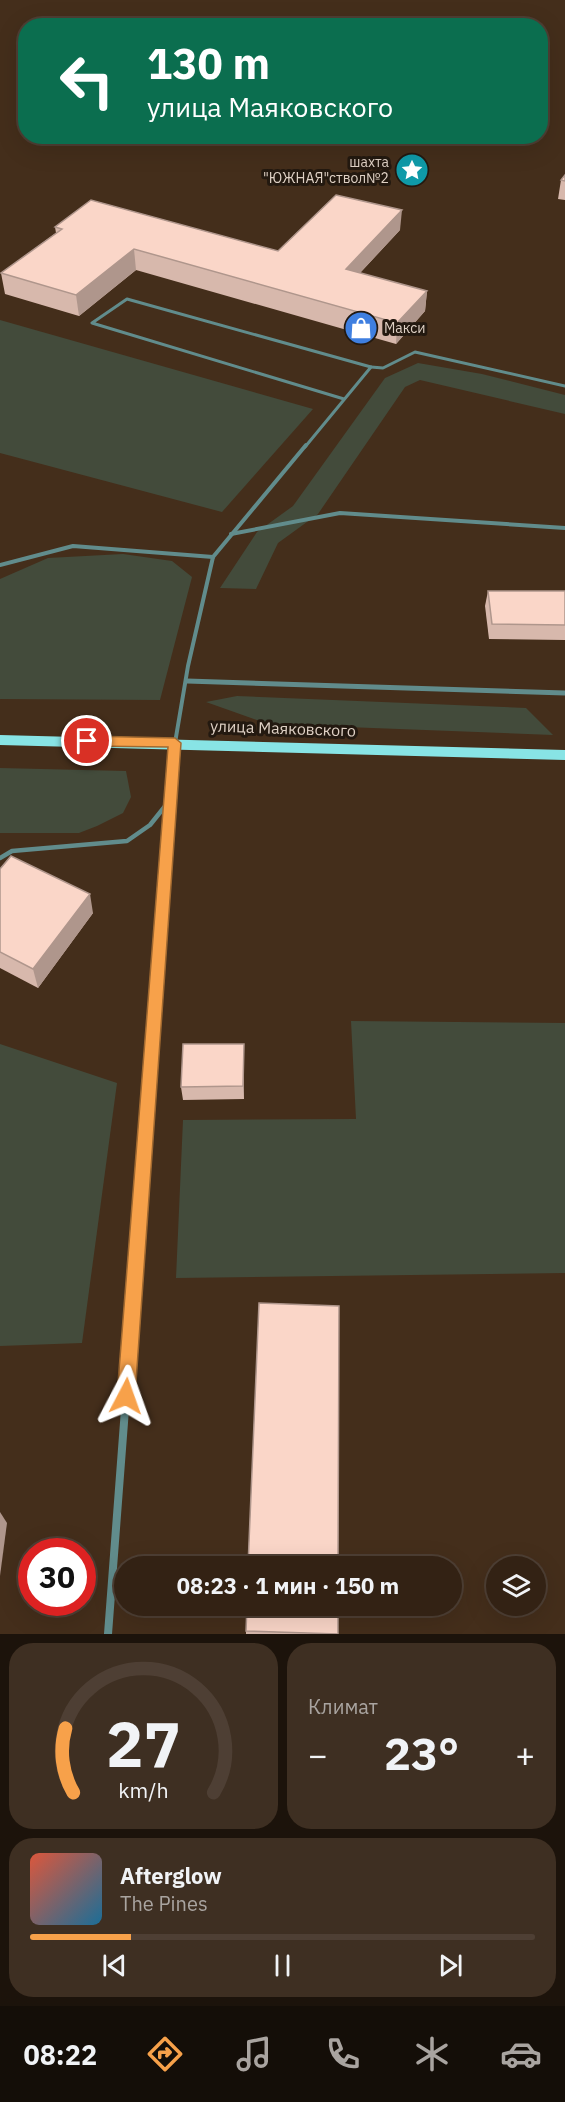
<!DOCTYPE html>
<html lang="ru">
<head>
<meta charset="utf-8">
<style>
	:root { --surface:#332214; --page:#3e2f22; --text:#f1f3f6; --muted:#a9a4a0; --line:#4e3f34; --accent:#f7a14a }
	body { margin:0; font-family:"IBM Plex Sans",sans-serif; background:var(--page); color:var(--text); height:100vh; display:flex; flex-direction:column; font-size:22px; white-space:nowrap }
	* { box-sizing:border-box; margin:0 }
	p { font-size:20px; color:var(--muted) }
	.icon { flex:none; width:33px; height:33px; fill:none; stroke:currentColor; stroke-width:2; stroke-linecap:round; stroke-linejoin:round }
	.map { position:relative; height:1634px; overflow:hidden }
	.side { display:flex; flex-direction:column; gap:9px; padding:9px; background:#1c130b; flex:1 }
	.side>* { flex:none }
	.hud { position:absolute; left:18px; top:18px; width:530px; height:126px; border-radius:24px; box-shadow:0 6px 24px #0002,0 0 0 2px var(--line); background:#0b6e4f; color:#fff; overflow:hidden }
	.buttons { position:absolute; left:486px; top:1556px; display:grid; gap:12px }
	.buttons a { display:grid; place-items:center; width:60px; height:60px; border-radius:50%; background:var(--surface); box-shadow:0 6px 24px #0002,0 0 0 2px var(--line); font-size:30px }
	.speed { position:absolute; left:18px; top:1538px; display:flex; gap:12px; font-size:30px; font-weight:700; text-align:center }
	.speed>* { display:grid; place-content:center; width:78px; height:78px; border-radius:50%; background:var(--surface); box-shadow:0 6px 24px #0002,0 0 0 2px var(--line); line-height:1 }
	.speed .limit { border:9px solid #d22; background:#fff; color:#111 }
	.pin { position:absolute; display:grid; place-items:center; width:51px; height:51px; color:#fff; margin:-26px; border:3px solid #fff; border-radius:50%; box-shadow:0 2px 6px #0007 }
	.me { position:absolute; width:66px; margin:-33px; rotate:4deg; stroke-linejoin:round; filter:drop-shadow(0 0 4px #0008) }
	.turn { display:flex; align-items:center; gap:21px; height:126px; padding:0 30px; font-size:27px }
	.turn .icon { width:78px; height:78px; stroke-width:2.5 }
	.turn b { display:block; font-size:42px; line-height:51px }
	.big { font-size:45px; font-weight:700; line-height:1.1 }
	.side .tile { flex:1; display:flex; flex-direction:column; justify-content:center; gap:9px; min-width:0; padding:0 21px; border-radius:24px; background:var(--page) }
	.side .dial { align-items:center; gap:0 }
	.dial svg { height:156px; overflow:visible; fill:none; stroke:var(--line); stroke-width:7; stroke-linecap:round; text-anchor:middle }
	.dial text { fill:var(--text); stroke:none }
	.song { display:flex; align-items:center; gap:18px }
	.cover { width:72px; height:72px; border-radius:9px; background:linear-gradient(135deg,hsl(10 70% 55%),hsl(200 70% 35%)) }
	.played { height:6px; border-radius:3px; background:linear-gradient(90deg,var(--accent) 20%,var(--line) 20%) }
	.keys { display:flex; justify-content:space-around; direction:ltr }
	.heat { display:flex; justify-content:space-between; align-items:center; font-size:33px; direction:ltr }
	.side .tiles { flex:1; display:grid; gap:9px; grid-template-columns:1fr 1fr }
	.tile:last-child { grid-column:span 2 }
	.trip { position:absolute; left:114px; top:1556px; width:348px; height:60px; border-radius:30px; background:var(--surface); box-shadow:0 6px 24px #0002,0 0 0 2px var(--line); font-weight:700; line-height:60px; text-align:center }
	.tab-bar { display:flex; height:96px; justify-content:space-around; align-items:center; background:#140e08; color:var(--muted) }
	.tab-bar .icon { width:42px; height:42px }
	.tab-bar .active { color:var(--accent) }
	.tab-bar b { font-size:27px; color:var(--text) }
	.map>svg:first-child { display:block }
	.green { fill:#434b3b }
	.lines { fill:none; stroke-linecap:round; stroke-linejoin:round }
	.service-far2 { stroke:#618c8c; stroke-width:3 }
	.service-far1 { stroke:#618c8c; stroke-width:4 }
	.service { stroke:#618c8c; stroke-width:4.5 }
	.minor-far2 { stroke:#618c8c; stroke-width:5 }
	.minor-far1 { stroke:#618c8c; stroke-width:7 }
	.minor { stroke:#618c8c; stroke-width:8 }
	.primary { fill:#88e4e5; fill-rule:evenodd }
	.wall { fill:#d7b8ac }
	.shaded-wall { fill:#af968c }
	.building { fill:#fad6c8; stroke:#af968c; stroke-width:1.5 }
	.route { fill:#f7a14a; stroke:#a16930; stroke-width:1.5 }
	.labels { text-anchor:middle; stroke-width:6; stroke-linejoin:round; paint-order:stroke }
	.far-poi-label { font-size:14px; fill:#dfd1c5; stroke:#231910; text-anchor:end }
	.street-label { font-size:16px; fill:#dfd1c5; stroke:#231910 }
</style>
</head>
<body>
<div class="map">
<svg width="565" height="1634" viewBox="0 0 565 1634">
	<rect width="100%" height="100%" fill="#442e1b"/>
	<g class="green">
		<polygon points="0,320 313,409 222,512 0,453"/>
		<polygon points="418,363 482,374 565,395 565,414 420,380 405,387 318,514 278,543 256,589 220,588 257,532 293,506 385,378"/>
		<polygon points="123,554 172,561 192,577 160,700 0,699 0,579 48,558"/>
		<polygon points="237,696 526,708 553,735 268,724 206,702"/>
		<polygon points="0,768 126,771 131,797 123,813 97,826 79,833 0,833"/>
		<polygon points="351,1021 565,1023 565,1273 176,1278 183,1120 356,1119"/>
		<polygon points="0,1044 117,1083 82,1343 0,1346"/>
	</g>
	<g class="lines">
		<g class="service-far2">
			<polyline points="371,367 383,368 415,352 565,386"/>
			<polyline points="305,447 371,367 127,299 92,323 344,399"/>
		</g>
		<g class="service-far1">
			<polyline points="231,534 340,513 565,528"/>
			<polyline points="0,565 73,546 213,557"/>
			<polyline points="175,743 188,666 213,557 306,445"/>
		</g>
		<polyline class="service" points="0,858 12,851 127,841 150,825 170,800"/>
		<g class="minor-far2">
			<polyline points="187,681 565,693"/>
			<polyline points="174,758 175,743"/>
		</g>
		<polyline class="minor-far1" points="145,1147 174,756"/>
		<polyline class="minor" points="108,1634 145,1145"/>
		<polygon class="primary" points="0,735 565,750 565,760 0,745"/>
	</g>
	<g class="wall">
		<polygon points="565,175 565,200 558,199 561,180"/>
		<polygon points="55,227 278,251 400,230 360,273 427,291 425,311 396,344 136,270 79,316 5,294 1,273 56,233"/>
		<polygon points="488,591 565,591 565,640 489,639 485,606"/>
		<polygon points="0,869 93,913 38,988 0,968"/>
		<polygon points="244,1058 244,1099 183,1100 181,1087"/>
		<polygon points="246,1631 338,1634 246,1634"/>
	</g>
	<g class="shaded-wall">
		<polygon points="402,210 400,230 345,289 346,269"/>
		<polygon points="134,249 136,270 79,316 76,295"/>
		<polygon points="427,291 425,311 396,344 397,323"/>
		<polygon points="90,894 93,913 38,988 33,969"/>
		<polygon points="244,1044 244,1099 243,1086"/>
		<polygon points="0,1512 7,1523 0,1576"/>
	</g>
	<g class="building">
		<polygon points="565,175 565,181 561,180"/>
		<polygon points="336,195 402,210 346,269 427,291 397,323 134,249 76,295 1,273 62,229 55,227 91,200 278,251"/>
		<polygon points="488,591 565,591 565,625 492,624"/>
		<polygon points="11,856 90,894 33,969 0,952 0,869"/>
		<polygon points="183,1044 244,1044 243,1086 181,1087"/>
		<polygon points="259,1303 339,1306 338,1566 248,1566"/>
		<polygon points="247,1605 338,1605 338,1634 246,1631"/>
	</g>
	<polygon class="route" points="87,736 175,738 181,743 135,1396 133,1402 126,1405 119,1402 117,1396 168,747 87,746 81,741"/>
	<defs>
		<symbol id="sight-disc" viewBox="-11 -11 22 22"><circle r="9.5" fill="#0f9aa8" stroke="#231910"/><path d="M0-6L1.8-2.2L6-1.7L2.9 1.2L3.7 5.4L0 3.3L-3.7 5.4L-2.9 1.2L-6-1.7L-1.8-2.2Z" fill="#fff"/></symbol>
		<symbol id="shop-disc" viewBox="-11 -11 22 22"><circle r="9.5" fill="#3f7fe0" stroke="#231910"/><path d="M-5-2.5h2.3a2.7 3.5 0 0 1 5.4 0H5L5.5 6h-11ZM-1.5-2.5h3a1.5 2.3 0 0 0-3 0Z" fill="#fff"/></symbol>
	</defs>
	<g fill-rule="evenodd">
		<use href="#sight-disc" x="393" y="151" width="38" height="38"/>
		<use href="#shop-disc" x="342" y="309" width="38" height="38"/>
	</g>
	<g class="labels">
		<g class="far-poi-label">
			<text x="389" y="167">шахта<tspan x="389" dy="16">"ЮЖНАЯ"ствол№2</tspan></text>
			<text x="384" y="333" text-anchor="start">Макси</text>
		</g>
		<g class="street-label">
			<text transform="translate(283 728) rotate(2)" y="6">улица Маяковского</text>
		</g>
	</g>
</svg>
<div class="buttons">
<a><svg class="icon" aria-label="layers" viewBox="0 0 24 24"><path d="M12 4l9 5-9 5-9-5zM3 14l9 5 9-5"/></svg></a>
</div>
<div class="speed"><div class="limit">30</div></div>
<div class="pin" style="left:87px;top:741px;background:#d93025"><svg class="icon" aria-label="arrive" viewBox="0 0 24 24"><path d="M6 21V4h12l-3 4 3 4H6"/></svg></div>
<svg class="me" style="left:126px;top:1396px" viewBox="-20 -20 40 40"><path d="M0-17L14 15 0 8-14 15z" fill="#f7a14a" stroke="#fff" stroke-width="4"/></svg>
<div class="trip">08:23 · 1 мин · 150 m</div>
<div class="hud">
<div class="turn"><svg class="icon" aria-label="left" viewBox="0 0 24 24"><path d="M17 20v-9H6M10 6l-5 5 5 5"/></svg><div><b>130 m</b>улица Маяковского</div></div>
</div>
</div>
<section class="side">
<div class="tiles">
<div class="tile dial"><svg viewBox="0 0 100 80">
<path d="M14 69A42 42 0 1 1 86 69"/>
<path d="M14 69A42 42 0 0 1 10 36" stroke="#f7a14a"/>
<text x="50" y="56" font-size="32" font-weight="700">27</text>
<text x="50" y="72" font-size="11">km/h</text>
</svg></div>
<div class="tile"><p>Климат</p>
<div class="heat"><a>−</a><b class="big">23°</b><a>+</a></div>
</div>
<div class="tile">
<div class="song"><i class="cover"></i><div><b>Afterglow</b><p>The Pines</p></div></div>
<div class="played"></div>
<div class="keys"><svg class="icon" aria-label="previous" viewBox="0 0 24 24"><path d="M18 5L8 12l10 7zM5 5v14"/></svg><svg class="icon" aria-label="pause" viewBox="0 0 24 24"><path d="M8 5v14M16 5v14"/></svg><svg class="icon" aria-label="next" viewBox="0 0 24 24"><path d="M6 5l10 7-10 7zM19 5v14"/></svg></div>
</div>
</div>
</section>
<nav class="tab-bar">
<b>08:22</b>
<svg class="icon active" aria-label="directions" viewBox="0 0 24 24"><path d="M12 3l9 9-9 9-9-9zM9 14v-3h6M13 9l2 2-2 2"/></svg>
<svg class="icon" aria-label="music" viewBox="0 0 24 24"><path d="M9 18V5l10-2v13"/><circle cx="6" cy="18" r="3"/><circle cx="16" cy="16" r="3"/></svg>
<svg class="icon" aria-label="phone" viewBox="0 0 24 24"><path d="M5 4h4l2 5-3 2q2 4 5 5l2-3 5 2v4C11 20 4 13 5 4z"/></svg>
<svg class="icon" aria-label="climate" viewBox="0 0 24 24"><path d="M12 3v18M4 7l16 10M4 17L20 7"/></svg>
<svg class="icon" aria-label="car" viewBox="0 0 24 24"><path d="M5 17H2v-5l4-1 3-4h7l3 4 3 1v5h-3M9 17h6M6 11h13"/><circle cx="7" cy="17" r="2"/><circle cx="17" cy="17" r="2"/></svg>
</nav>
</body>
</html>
